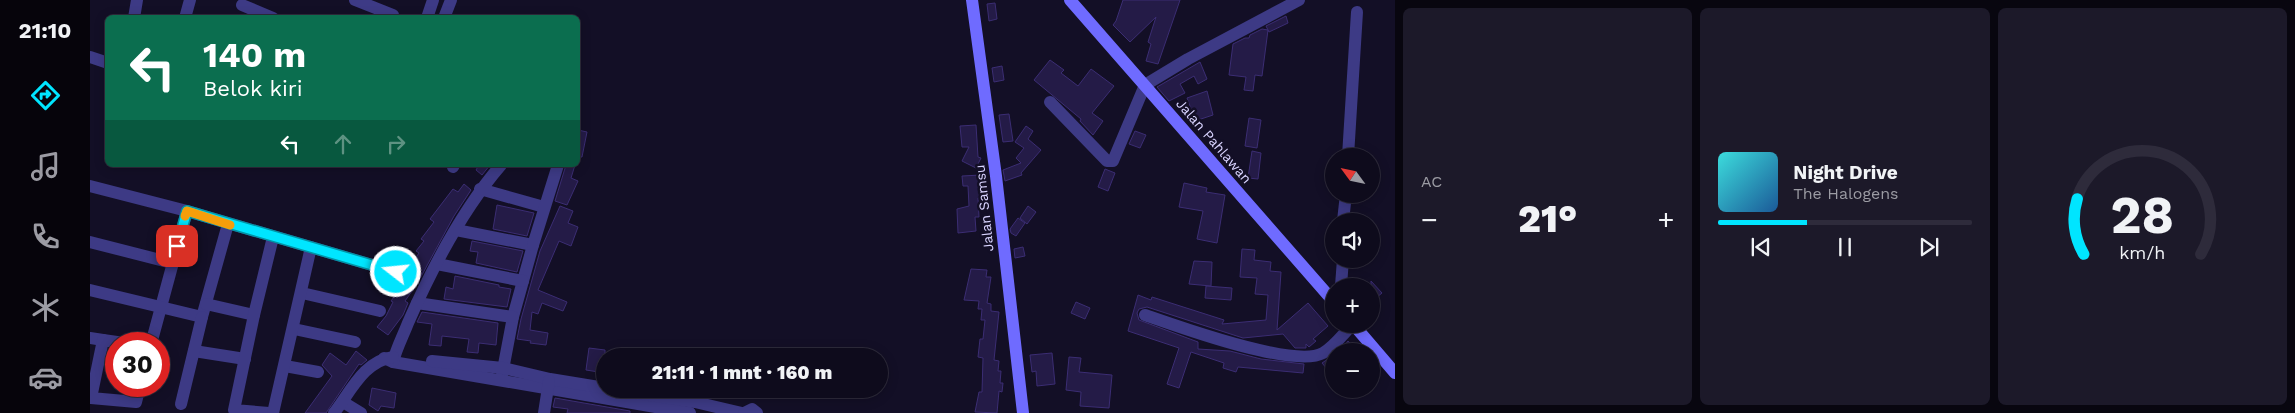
<!DOCTYPE html>
<html lang="id">
<head>
<meta charset="utf-8">
<style>
	:root { --surface:#0e0b1c; --page:#1c1929; --text:#f1f3f6; --muted:#9b9ba3; --line:#2e2b3b; --accent:#00e5ff }
	body { margin:0; font-family:"Work Sans",sans-serif; background:var(--page); color:var(--text); height:100vh; display:flex; flex-direction:column; font-size:19px; white-space:nowrap }
	* { box-sizing:border-box; margin:0 }
	p { font-size:16px; color:var(--muted) }
	.icon { flex:none; width:28px; height:28px; fill:none; stroke:currentColor; stroke-width:2; stroke-linecap:round; stroke-linejoin:round }
	.map { position:relative; flex:1; overflow:hidden }
	.details { display:flex; flex-direction:column; gap:8px; padding:8px; background:#08060f; width:900px }
	.details>* { flex:none }
	.guide { position:absolute; left:15px; top:15px; width:475px; height:152px; border-radius:8px; box-shadow:0 2px 12px #0003,0 0 0 1px var(--line); background:#0b6e4f; color:#fff; overflow:hidden }
	.needle { width:32px; rotate:303deg }
	.controls { position:absolute; left:1235px; top:148px; display:grid; gap:10px }
	.controls a { display:grid; place-items:center; width:55px; height:55px; border-radius:50%; background:var(--surface); box-shadow:0 2px 12px #0003,0 0 0 1px var(--line); font-size:25px }
	.speed { position:absolute; left:15px; top:332px; display:flex; gap:10px; font-size:25px; font-weight:700; text-align:center }
	.speed>* { display:grid; place-content:center; width:65px; height:65px; border-radius:50%; background:var(--surface); box-shadow:0 2px 12px #0003,0 0 0 1px var(--line); line-height:1 }
	.speed .limit { border:8px solid #d22; background:#fff; color:#111 }
	.pin { position:absolute; display:grid; place-items:center; width:42px; height:42px; color:#fff; margin:-21px; border-radius:10px; box-shadow:0 2px 8px #0006 }
	.me { position:absolute; width:55px; margin:-28px; rotate:286deg; stroke-linejoin:round; filter:drop-shadow(0 0 4px #0008) }
	.turn { display:flex; align-items:center; gap:18px; height:105px; padding:0 15px; font-size:22px }
	.turn .icon { width:65px; height:65px; stroke-width:2.5 }
	.turn b { display:block; font-size:35px; line-height:42px }
	.lanes { display:flex; align-items:center; height:48px; padding:0 15px; background:#0003; justify-content:center; gap:25px; direction:ltr }
	.lanes .off { opacity:.35 }
	.big { font-size:38px; font-weight:800; line-height:1.1 }
	.details .widget { flex:1; display:flex; flex-direction:column; justify-content:center; gap:8px; min-width:0; padding:0 18px; border-radius:8px; background:var(--page) }
	.details .dial { align-items:center; gap:0 }
	.dial svg { height:130px; overflow:visible; fill:none; stroke:var(--line); stroke-width:7; stroke-linecap:round; text-anchor:middle }
	.dial text { fill:var(--text); stroke:none }
	.song { display:flex; align-items:center; gap:15px }
	.cover { width:60px; height:60px; border-radius:8px; background:linear-gradient(135deg,hsl(180 70% 55%),hsl(210 70% 35%)) }
	.played { height:5px; border-radius:2px; background:linear-gradient(90deg,var(--accent) 35%,var(--line) 35%) }
	.keys { display:flex; justify-content:space-around; direction:ltr }
	.heat { display:flex; justify-content:space-between; align-items:center; font-size:28px; direction:ltr }
	.details .tiles { flex:1; display:grid; gap:8px; grid-template-columns:repeat(3,1fr) }
	.trip { position:absolute; left:506px; top:348px; width:292px; height:50px; border-radius:25px; background:var(--surface); box-shadow:0 2px 12px #0003,0 0 0 1px var(--line); font-weight:800; line-height:50px; text-align:center }
	main { display:flex; flex:1; min-height:0 }
	.tabs { display:flex; flex-direction:column; width:90px; justify-content:space-around; align-items:center; background:#06040b; color:var(--muted) }
	.tabs .icon { width:35px; height:35px }
	.tabs .active { color:var(--accent) }
	.tabs b { font-size:22px; color:var(--text) }
	.map>svg:first-child { display:block }
	.building { fill:#241b47; stroke:#3b2d73 }
	.lines { fill:none; stroke-linecap:round; stroke-linejoin:round }
	.street { stroke:#3d3a85; stroke-width:12 }
	.secondary { stroke:#6f6bff; stroke-width:12 }
	.route-casing { stroke:#0095a6; stroke-width:12 }
	.route { stroke:#00e5ff; stroke-width:9 }
	.slow { stroke:#f59e0b; stroke-width:9 }
	.labels { text-anchor:middle; stroke-width:5; stroke-linejoin:round; paint-order:stroke }
	.street-label { font-size:14px; fill:#d9d4ff; stroke:#130f26 }
</style>
</head>
<body>
<main>
<nav class="tabs">
<b>21:10</b>
<svg class="icon active" aria-label="directions" viewBox="0 0 24 24"><path d="M12 3l9 9-9 9-9-9zM9 14v-3h6M13 9l2 2-2 2"/></svg>
<svg class="icon" aria-label="music" viewBox="0 0 24 24"><path d="M9 18V5l10-2v13"/><circle cx="6" cy="18" r="3"/><circle cx="16" cy="16" r="3"/></svg>
<svg class="icon" aria-label="phone" viewBox="0 0 24 24"><path d="M5 4h4l2 5-3 2q2 4 5 5l2-3 5 2v4C11 20 4 13 5 4z"/></svg>
<svg class="icon" aria-label="climate" viewBox="0 0 24 24"><path d="M12 3v18M4 7l16 10M4 17L20 7"/></svg>
<svg class="icon" aria-label="car" viewBox="0 0 24 24"><path d="M5 17H2v-5l4-1 3-4h7l3 4 3 1v5h-3M9 17h6M6 11h13"/><circle cx="7" cy="17" r="2"/><circle cx="17" cy="17" r="2"/></svg>
</nav>
<div class="map">
<svg width="1305" height="413" viewBox="0 0 1305 413">
	<rect width="100%" height="100%" fill="#130f26"/>
	<g class="building">
		<polygon points="1033,0 1090,0 1068,64 1056,61 1061,44 1058,42 1066,17 1040,42 1023,25 1026,21"/>
		<polygon points="905,3 907,19 899,21 897,4"/>
		<polygon points="1196,16 1198,23 1179,32 1176,26"/>
		<polygon points="1172,29 1178,30 1172,76 1165,75 1163,91 1154,90 1156,77 1139,75 1143,44 1155,38 1159,38 1160,35"/>
		<polygon points="960,60 974,70 971,73 988,86 1001,69 1024,86 1002,113 1013,121 1003,135 990,121 991,119 944,80"/>
		<polygon points="1110,62 1117,79 1108,84 1104,76 1090,84 1095,93 1079,101 1067,87"/>
		<polygon points="912,66 914,80 904,82 902,68"/>
		<polygon points="1117,91 1123,115 1102,122 1097,111 1101,109 1097,98"/>
		<polygon points="919,114 923,141 913,142 909,115"/>
		<polygon points="1159,118 1171,120 1167,148 1155,146"/>
		<polygon points="886,125 888,157 891,158 886,168 872,161 879,147 872,147 870,126"/>
		<polygon points="936,126 943,131 938,139 951,150 931,173 932,175 915,181 913,170 931,163 926,158 934,148 925,142"/>
		<polygon points="488,130 497,132 492,157 488,157"/>
		<polygon points="1045,131 1056,135 1050,148 1039,144"/>
		<polygon points="1162,151 1171,153 1168,179 1158,178"/>
		<polygon points="389,165 400,165 392,175 386,170"/>
		<polygon points="476,165 485,165 481,178 488,181 477,205 465,201"/>
		<polygon points="1015,169 1025,173 1018,191 1008,187"/>
		<polygon points="891,175 891,198 888,198 889,217 885,217 886,231 868,233 867,209 879,206 878,186 873,186 872,176"/>
		<polygon points="1094,183 1117,188 1116,192 1135,195 1127,243 1107,239 1113,211 1089,207"/>
		<polygon points="374,184 381,190 364,216 327,284 315,301 318,303 313,315 298,335 287,327 296,316 303,302 301,301 321,274 317,271 329,253 326,251 334,241 331,239 344,222 340,219 363,189 368,192"/>
		<polygon points="407,205 444,213 437,236 403,229"/>
		<polygon points="470,206 483,211 478,223 488,227 481,246 469,241 448,290 477,302 473,311 452,303 448,314 442,312 440,330 458,333 456,345 440,343 441,341 427,339 431,319 450,251"/>
		<polygon points="938,206 946,212 937,224 930,218"/>
		<polygon points="928,218 935,223 926,236 921,233 920,229"/>
		<polygon points="382,241 433,251 427,272 386,263 388,252 380,251"/>
		<polygon points="933,247 935,256 925,258 924,249"/>
		<polygon points="1152,249 1165,250 1164,260 1181,262 1180,271 1191,272 1187,330 1218,303 1238,326 1223,339 1226,341 1219,347 1216,344 1216,348 1205,348 1193,334 1153,338 1057,307 1049,309 1047,313 1049,320 1108,342 1108,349 1140,351 1171,359 1214,364 1213,373 1148,367 1146,372 1133,368 1134,363 1101,352 1089,388 1077,384 1089,348 1038,331 1048,295 1061,300 1062,297 1134,320 1132,324 1176,320 1178,295 1165,294 1167,278 1150,277"/>
		<polygon points="1104,261 1122,262 1121,286 1099,284"/>
		<polygon points="881,269 897,270 896,277 901,277 897,303 901,304 901,311 909,312 904,360 909,361 908,371 911,371 910,383 913,383 912,392 909,391 907,413 885,412 889,392 892,392 893,358 888,357 890,339 893,339 895,320 891,320 892,309 888,309 889,301 874,300"/>
		<polygon points="365,276 409,285 409,287 421,289 417,307 354,299 356,287 363,289"/>
		<polygon points="1281,281 1292,293 1281,302"/>
		<polygon points="1116,286 1142,288 1141,300 1115,298"/>
		<polygon points="986,302 1000,308 995,319 981,313"/>
		<polygon points="332,312 408,323 406,345 389,343 388,353 377,352 379,339 352,336 351,346 339,345 342,324 327,322"/>
		<polygon points="1258,341 1267,351 1249,351 1255,345"/>
		<polygon points="499,348 515,350 515,373 496,370"/>
		<polygon points="266,351 277,360 271,365 269,364 236,413 215,413 242,376 232,365 240,353 256,365"/>
		<polygon points="962,353 965,384 947,386 946,371 942,372 940,355"/>
		<polygon points="1244,355 1244,377 1232,363"/>
		<polygon points="979,357 991,358 989,372 1022,375 1019,408 990,406 991,392 976,390"/>
		<polygon points="282,388 306,393 304,408 291,406 288,411 279,405"/>
		<polygon points="465,398 540,411 540,413 477,413 478,409 463,407"/>
	</g>
	<g class="lines">
		<g class="street">
			<polyline points="265,0 303,15"/>
			<polyline points="152,5 183,18"/>
			<polyline points="44,18 47,0"/>
			<polyline points="95,18 100,0"/>
			<polyline points="337,18 343,0"/>
			<polyline points="354,18 361,0"/>
			<polyline points="0,57 18,63"/>
			<polyline points="960,102 1017,161 1023,161 1055,85 1098,59 1209,0"/>
			<polyline points="1258,156 1267,12"/>
			<polyline points="363,167 364,165"/>
			<polyline points="0,186 97,211 61,344"/>
			<polyline points="390,189 454,207"/>
			<polyline points="97,211 306,272"/>
			<polyline points="1253,221 1256,194"/>
			<polyline points="366,230 443,245 423,317 412,375"/>
			<polyline points="0,242 82,263"/>
			<polyline points="443,245 468,165"/>
			<polyline points="347,264 433,281"/>
			<polyline points="1251,286 1253,259"/>
			<polyline points="0,290 112,317 138,224"/>
			<polyline points="212,293 290,311"/>
			<polyline points="327,303 423,317"/>
			<polyline points="116,304 164,315"/>
			<path d="M 1055,315 C 1087,326 1204,369 1233,353 C 1244,347 1254,333 1263,324"/>
			<polyline points="204,329 265,342"/>
			<polyline points="0,338 13,340"/>
			<polyline points="41,344 13,340 1,398 46,402 50,386"/>
			<polyline points="104,351 155,359"/>
			<polyline points="294,358 303,362 600,413"/>
			<polyline points="342,361 413,368 460,379 515,388"/>
			<path d="M 303,362 C 306,349 313,336 318,323 C 342,268 372,210 411,165"/>
			<polyline points="195,366 228,372"/>
			<polyline points="520,389 605,402 652,413"/>
			<polyline points="253,402 271,413"/>
			<polyline points="91,404 112,317"/>
			<polyline points="179,413 144,410 164,315 183,237"/>
			<polyline points="183,413 221,247"/>
			<path d="M 244,413 C 261,391 274,361 303,357"/>
			<polyline points="454,413 459,381"/>
			<polyline points="654,413 662,409 667,413"/>
		</g>
		<g class="secondary">
			<polyline points="882,0 906,176 933,413"/>
			<polyline points="980,0 1244,302"/>
			<polyline points="1263,324 1305,373"/>
		</g>
	</g>
	<g class="lines">
		<defs>
			<polyline id="route" points="87,246 97,211 306,272"/>
		</defs>
		<use href="#route" class="route-casing"/>
		<use href="#route" class="route"/>
		<polyline class="slow" points="95,216 97,211 140,225"/>
	</g>
	<g class="labels">
		<g class="street-label">
			<text transform="translate(1124 141) rotate(49)" y="5">Jalan Pahlawan</text>
			<text transform="translate(894 208) rotate(-96)" y="5">Jalan Samsu</text>
		</g>
	</g>
</svg>
<div class="controls">
<a><svg class="needle" viewBox="-14 -14 28 28"><path d="M0-13l5 13h-10z" fill="#e53935"/><path d="M0 13l5-13h-10z" fill="#9b9ba3"/></svg></a>
<a><svg class="icon" aria-label="sound" viewBox="0 0 24 24"><path d="M4 9h4l5-4v14l-5-4H4zM17 9q2 3 0 6"/></svg></a>
<a>+</a>
<a>−</a>
</div>
<div class="speed"><div class="limit">30</div></div>
<div class="pin" style="left:87px;top:246px;background:#d93025"><svg class="icon" aria-label="arrive" viewBox="0 0 24 24"><path d="M6 21V4h12l-3 4 3 4H6"/></svg></div>
<svg class="me" style="left:306px;top:272px" viewBox="-20 -20 40 40"><circle r="17" fill="#00e5ff" stroke="#fff" stroke-width="3"/><path d="M0-11L8 9 0 5-8 9z" fill="#fff"/></svg>
<div class="trip">21:11 · 1 mnt · 160 m</div>
<div class="guide">
<div class="turn"><svg class="icon" aria-label="left" viewBox="0 0 24 24"><path d="M17 20v-9H6M10 6l-5 5 5 5"/></svg><div><b>140 m</b>Belok kiri</div></div>
<div class="lanes"><svg class="icon" aria-label="left" viewBox="0 0 24 24"><path d="M17 20v-9H6M10 6l-5 5 5 5"/></svg><svg class="icon off" aria-label="ahead" viewBox="0 0 24 24"><path d="M12 20V5M6 11l6-6 6 6"/></svg><svg class="icon off" aria-label="right" viewBox="0 0 24 24"><path d="M7 20v-9h11M14 6l5 5-5 5"/></svg></div>
</div>
</div>
<section class="details">
<div class="tiles">
<div class="widget"><p>AC</p>
<div class="heat"><a>−</a><b class="big">21°</b><a>+</a></div>
</div>
<div class="widget">
<div class="song"><i class="cover"></i><div><b>Night Drive</b><p>The Halogens</p></div></div>
<div class="played"></div>
<div class="keys"><svg class="icon" aria-label="previous" viewBox="0 0 24 24"><path d="M18 5L8 12l10 7zM5 5v14"/></svg><svg class="icon" aria-label="pause" viewBox="0 0 24 24"><path d="M8 5v14M16 5v14"/></svg><svg class="icon" aria-label="next" viewBox="0 0 24 24"><path d="M6 5l10 7-10 7zM19 5v14"/></svg></div>
</div>
<div class="widget dial"><svg viewBox="0 0 100 80">
<path d="M14 69A42 42 0 1 1 86 69"/>
<path d="M14 69A42 42 0 0 1 10 35" stroke="#00e5ff"/>
<text x="50" y="56" font-size="32" font-weight="700">28</text>
<text x="50" y="72" font-size="11">km/h</text>
</svg></div>
</div>
</section>
</main>
</body>
</html>
